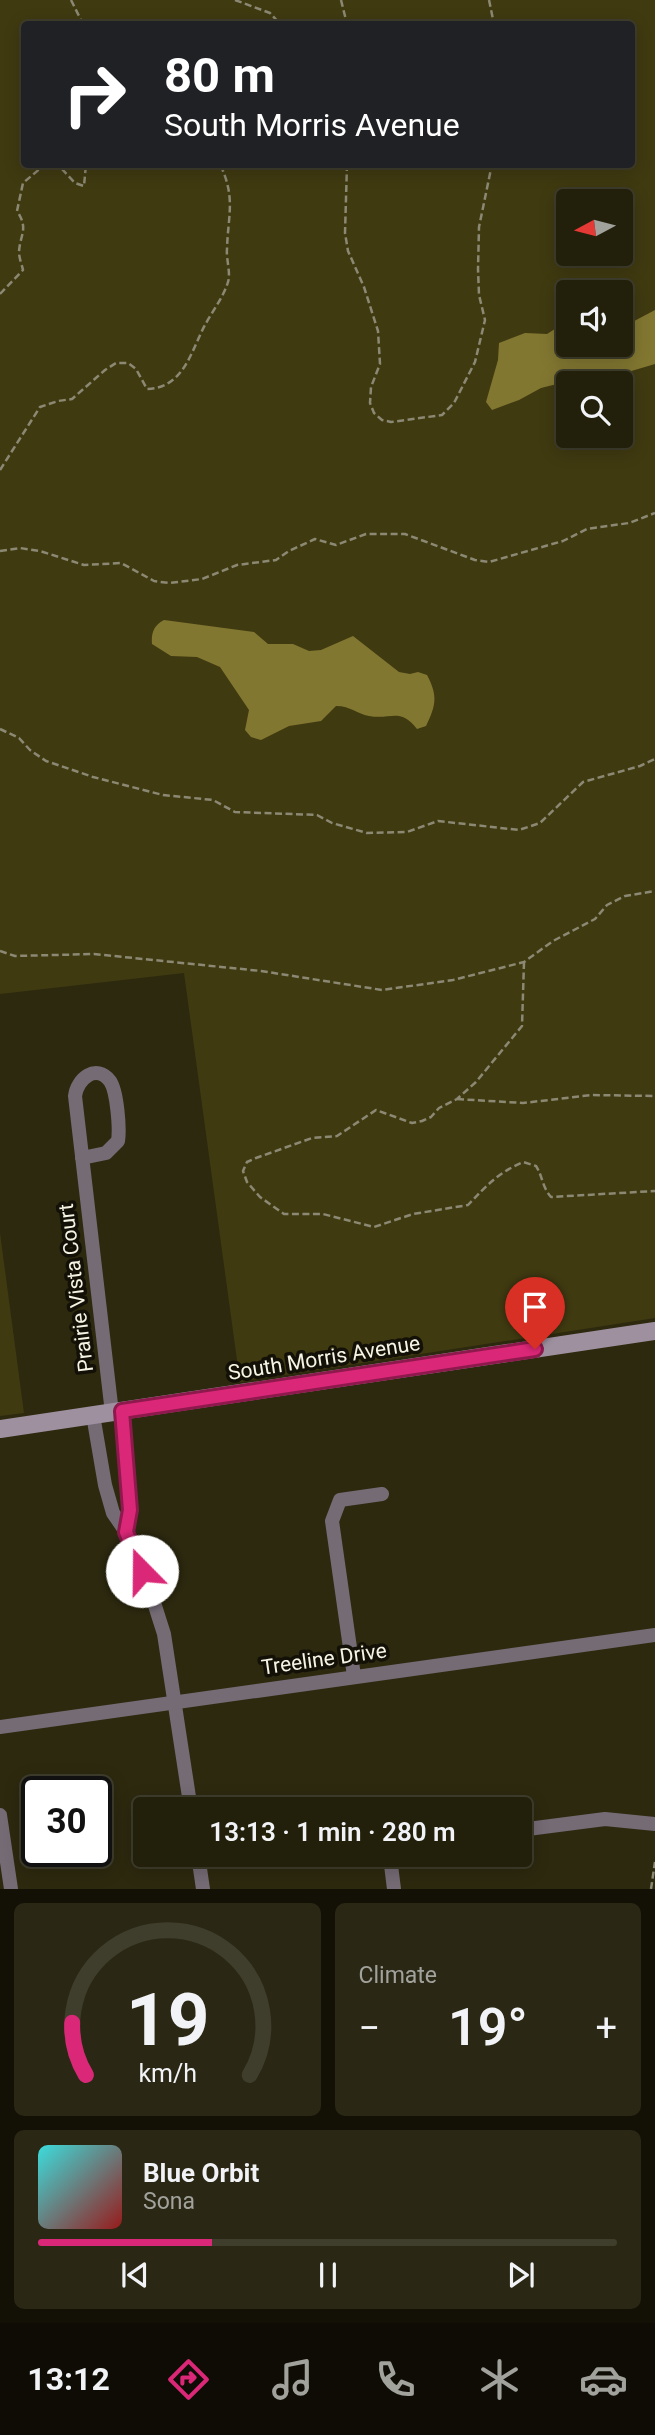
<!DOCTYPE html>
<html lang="en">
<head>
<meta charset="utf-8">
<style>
	:root { --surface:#221f0b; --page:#2a2714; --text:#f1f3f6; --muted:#a2a29d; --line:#3f3d2c; --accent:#db2777 }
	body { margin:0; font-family:Roboto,sans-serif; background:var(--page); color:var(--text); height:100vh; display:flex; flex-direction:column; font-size:26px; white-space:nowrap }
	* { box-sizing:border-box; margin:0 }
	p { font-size:23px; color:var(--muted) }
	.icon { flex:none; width:38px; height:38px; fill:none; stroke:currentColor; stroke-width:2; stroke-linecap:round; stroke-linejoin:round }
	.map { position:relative; height:1889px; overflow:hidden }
	.drawer { display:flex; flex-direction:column; gap:14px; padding:14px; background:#131106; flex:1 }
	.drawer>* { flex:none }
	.hud { position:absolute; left:21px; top:21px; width:614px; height:147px; border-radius:7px; box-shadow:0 4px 18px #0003,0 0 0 2px var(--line); background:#202124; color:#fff; overflow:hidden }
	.needle { width:46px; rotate:263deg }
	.controls { position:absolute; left:556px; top:189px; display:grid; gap:14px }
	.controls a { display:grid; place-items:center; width:77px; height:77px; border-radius:7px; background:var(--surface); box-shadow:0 4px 18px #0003,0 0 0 2px var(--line); font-size:35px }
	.speed { position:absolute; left:21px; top:1776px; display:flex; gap:14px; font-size:35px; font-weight:700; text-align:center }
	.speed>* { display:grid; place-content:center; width:91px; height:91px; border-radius:50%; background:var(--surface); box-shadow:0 4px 18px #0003,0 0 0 2px var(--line); line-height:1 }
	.speed .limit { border:4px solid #111; border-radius:10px; background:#fff; color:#111 }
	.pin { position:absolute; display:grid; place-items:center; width:60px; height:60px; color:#fff; margin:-72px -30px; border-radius:50% 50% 50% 0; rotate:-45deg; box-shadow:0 0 7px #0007 }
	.pin .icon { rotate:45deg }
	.me { position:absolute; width:77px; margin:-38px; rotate:338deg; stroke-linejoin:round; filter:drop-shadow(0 0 5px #0008) }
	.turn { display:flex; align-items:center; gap:24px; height:147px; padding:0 28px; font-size:32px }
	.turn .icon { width:91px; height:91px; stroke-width:2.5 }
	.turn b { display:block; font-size:49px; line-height:60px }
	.big { font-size:52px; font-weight:600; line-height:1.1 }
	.drawer .widget { flex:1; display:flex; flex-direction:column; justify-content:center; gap:10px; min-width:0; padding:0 24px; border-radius:10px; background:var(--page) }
	.drawer .dial { align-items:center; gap:0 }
	.dial svg { height:182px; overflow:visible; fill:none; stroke:var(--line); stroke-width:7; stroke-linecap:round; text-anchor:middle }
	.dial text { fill:var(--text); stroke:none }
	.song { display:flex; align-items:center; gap:21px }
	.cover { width:84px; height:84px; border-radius:10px; background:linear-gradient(135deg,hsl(180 70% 55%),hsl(0 70% 35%)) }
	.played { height:7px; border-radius:4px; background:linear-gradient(90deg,var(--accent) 30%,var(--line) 30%) }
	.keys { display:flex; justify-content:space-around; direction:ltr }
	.heat { display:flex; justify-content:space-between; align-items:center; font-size:38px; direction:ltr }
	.drawer .tiles { flex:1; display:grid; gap:14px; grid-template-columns:1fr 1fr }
	.widget:last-child { grid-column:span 2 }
	.trip { position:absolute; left:133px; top:1797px; width:399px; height:70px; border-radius:7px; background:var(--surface); box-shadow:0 4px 18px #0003,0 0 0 2px var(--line); font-weight:600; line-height:70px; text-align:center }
	.menu { display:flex; height:112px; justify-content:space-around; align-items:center; background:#0e0c04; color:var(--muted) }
	.menu .icon { width:49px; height:49px }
	.menu .active { color:var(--accent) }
	.menu b { font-size:32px; color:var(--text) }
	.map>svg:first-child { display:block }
	.green { fill:#403a11; fill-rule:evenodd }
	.water { fill:#827731 }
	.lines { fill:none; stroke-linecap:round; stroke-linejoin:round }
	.path { stroke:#8b8873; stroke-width:2.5; stroke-dasharray:7 3.5; stroke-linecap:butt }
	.street { stroke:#746b75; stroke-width:14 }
	.secondary { stroke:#9f90a0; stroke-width:18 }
	.route-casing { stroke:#8e194d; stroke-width:18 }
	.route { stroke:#db2777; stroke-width:12 }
	.labels { text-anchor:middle; stroke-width:7; stroke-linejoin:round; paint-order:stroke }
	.street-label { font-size:21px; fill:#f6f4e4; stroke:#131107 }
</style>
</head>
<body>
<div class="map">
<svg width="655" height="1889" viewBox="0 0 655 1889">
	<rect width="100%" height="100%" fill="#2d290f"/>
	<g class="green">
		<path d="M 0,0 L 655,0 L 655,1318 L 240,1382 L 184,973 L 0,994 ZM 24,24 L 632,24 L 632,164 L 24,164 ZM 569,201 L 621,201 L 621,254 L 569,254 ZM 569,292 L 621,292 L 621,345 L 569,345 ZM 569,383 L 621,383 L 621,436 L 569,436 Z"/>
		<polygon points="0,1233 24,1413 0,1416"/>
	</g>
	<g class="water">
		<polygon points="655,310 655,364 628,372 615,383 569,385 565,382 541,388 519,400 492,410 486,402 498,360 499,343 525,333 547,334 569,320 569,345 621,345 621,328"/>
		<path d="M 164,620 L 254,632 L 268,644 L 293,644 L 309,651 L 321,650 L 353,636 L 399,672 L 410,674 L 418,672 L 427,675 C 438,696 436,705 426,726 L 417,729 C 400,707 391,720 369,716 C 357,714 351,706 336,706 L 321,721 L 289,726 L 261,740 L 251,737 L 245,730 L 249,710 L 220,667 L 197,657 L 171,656 L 152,644 C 151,633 154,625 164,620 Z"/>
	</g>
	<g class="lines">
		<g class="path">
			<polyline points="71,0 83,24"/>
			<polyline points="235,0 270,13 280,24"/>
			<polyline points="341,0 347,24"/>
			<polyline points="489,0 494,24"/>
			<polyline points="347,164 345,233 348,251 364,287 378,331 380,364 371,387 370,403 374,413 382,420 391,422 442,415 454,403 475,362 485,320 479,295 478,269 479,227 492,164"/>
			<path d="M 0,294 L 23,270 C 22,265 19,258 19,252 C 20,234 29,229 17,211 L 23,183 L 42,167 L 61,168 L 75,183 L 84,186 L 86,164"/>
			<path d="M 0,470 L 40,407 L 58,401 L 72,399 L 105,370 L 116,363 L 128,363 L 136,369 L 147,389 C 184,388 191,351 205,325 C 212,312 224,296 228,282 C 231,273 226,259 227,249 C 228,215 236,198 220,164"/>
			<polyline points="0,551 20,548 40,551 84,565 121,563 154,581 169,583 202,579 237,565 276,560 289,551 315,539 336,545 366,534 405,534 475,560 489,562 563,541 587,529 629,523 655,513"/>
			<polyline points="0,729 19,738 30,750 46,761 93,777 163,795 213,800 235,812 317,815 332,823 367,833 407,832 438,821 519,830 540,823 583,782 640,766 655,759"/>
			<polyline points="0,951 15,956 94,954 261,971 382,990 453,980 524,962 553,941 595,919 607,905 625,896 655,891"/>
			<path d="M 524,962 L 522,1026 L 476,1082 L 457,1099 L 439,1108 L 431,1117 L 422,1121 L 412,1123 L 376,1110 L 337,1136 L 312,1138 L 256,1158 L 247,1162 L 243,1171 L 247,1182 L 260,1197 L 284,1214 L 323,1214 L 374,1227 L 413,1214 L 468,1205 C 487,1185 498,1173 523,1162 L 536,1166 C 543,1177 542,1187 551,1197 L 655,1191"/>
			<polyline points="457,1099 523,1103 592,1095 655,1096"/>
			<polyline points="651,1889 655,1862"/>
		</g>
		<g class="street">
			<path d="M 82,1158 L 106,1153 L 118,1141 C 120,1128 117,1091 110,1081 C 96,1063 77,1079 75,1096 L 112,1413"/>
			<polyline points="122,1411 130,1510 126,1532"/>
			<polyline points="93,1415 105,1485 113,1513 126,1532 150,1590 164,1634 191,1810"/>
			<polyline points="354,1676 332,1521 340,1500 382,1494"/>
			<polyline points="0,1727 655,1635"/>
			<polyline points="0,1815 11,1889"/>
			<polyline points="520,1830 605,1819 655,1824"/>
			<polyline points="198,1855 203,1889"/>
			<polyline points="392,1855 390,1857 394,1889"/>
		</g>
		<polyline class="secondary" points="0,1429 655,1331"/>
	</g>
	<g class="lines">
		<defs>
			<polyline id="route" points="142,1571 126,1532 130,1510 122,1411 535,1349"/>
		</defs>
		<use href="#route" class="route-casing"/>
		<use href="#route" class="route"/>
	</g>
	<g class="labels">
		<g class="street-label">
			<text transform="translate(76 1288) rotate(-97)" y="7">Prairie Vista Court</text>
			<text transform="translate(324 1358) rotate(-9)" y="7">South Morris Avenue</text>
			<text transform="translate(324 1659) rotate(-8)" y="7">Treeline Drive</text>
		</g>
	</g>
</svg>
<div class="controls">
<a><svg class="needle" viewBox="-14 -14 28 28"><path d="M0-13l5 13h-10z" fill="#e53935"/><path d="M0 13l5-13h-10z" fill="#a2a29d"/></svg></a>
<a><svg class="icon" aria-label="sound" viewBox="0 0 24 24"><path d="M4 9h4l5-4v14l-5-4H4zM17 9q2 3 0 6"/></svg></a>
<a><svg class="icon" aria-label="search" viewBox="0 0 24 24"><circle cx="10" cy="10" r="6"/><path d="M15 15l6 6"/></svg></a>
</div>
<div class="speed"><div class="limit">30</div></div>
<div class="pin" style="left:535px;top:1349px;background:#d93025"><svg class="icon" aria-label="arrive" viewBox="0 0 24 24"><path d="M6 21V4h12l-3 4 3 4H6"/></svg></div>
<svg class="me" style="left:142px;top:1571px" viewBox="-20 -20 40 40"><circle r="19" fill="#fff"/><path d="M0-13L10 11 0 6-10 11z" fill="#db2777"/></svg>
<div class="trip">13:13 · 1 min · 280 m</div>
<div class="hud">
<div class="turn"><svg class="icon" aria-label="right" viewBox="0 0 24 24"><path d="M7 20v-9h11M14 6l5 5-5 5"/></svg><div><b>80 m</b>South Morris Avenue</div></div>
</div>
</div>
<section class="drawer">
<div class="tiles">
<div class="widget dial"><svg viewBox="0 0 100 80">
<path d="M14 69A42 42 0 1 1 86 69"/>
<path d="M14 69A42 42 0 0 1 8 46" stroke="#db2777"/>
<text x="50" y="56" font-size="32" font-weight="700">19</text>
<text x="50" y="72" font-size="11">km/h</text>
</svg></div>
<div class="widget"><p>Climate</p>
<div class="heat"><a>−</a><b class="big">19°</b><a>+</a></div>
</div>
<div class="widget">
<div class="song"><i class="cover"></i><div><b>Blue Orbit</b><p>Sona</p></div></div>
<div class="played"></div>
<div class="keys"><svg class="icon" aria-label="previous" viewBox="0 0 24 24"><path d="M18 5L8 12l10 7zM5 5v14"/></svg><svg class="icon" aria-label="pause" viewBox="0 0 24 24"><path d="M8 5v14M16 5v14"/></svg><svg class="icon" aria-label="next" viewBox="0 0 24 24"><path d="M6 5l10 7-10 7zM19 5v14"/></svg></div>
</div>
</div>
</section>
<nav class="menu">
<b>13:12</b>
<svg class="icon active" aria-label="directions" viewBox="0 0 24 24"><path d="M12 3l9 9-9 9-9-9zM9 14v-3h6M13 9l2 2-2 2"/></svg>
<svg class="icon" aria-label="music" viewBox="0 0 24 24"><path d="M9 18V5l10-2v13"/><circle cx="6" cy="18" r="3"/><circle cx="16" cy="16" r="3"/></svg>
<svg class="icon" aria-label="phone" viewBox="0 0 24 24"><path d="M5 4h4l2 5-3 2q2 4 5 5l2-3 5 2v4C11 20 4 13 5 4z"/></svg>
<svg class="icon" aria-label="climate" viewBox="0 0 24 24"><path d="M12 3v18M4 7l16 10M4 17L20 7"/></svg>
<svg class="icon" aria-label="car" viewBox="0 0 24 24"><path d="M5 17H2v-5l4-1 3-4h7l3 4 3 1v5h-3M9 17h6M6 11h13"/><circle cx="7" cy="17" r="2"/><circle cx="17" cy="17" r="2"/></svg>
</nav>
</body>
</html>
